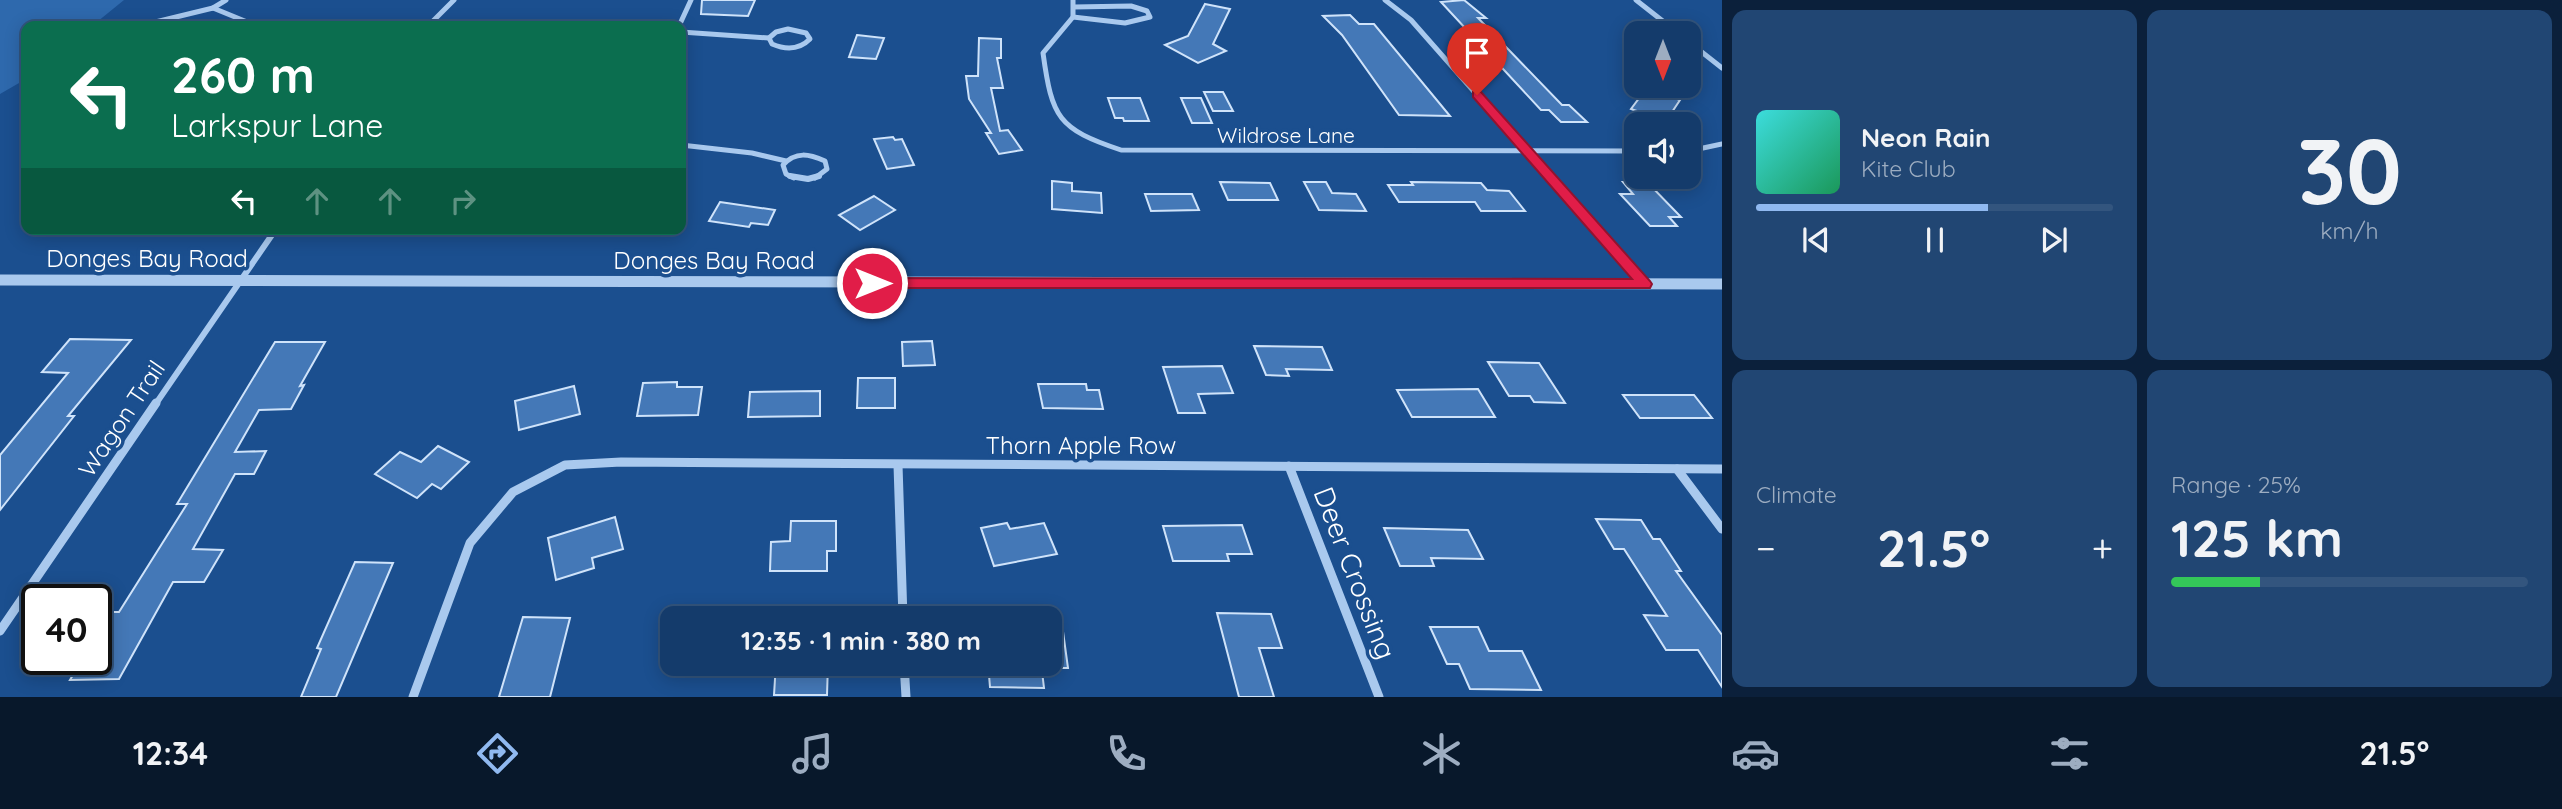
<!DOCTYPE html>
<html lang="en">
<head>
<meta charset="utf-8">
<style>
	:root { --surface:#143b6b; --page:#214673; --text:#f1f3f6; --muted:#9dadc1; --line:#33557e; --accent:#90b9f0 }
	body { margin:0; font-family:Quicksand,sans-serif; background:var(--page); color:var(--text); height:100vh; display:flex; flex-direction:column; font-size:26px; white-space:nowrap }
	* { box-sizing:border-box; margin:0 }
	p { font-size:23px; color:var(--muted) }
	.icon { flex:none; width:38px; height:38px; fill:none; stroke:currentColor; stroke-width:2; stroke-linecap:round; stroke-linejoin:round }
	.map { position:relative; flex:1; overflow:hidden }
	.sheet { display:flex; flex-direction:column; gap:10px; padding:10px; background:#0b203b; width:840px }
	.sheet>* { flex:none }
	.top-card { position:absolute; left:21px; top:21px; width:665px; height:214px; border-radius:14px; box-shadow:0 4px 18px #0003,0 0 0 2px var(--line); background:#0b6e4f; color:#fff; overflow:hidden }
	.needle { width:46px; rotate:180deg }
	.controls { position:absolute; left:1624px; top:21px; display:grid; gap:14px }
	.controls a { display:grid; place-items:center; width:77px; height:77px; border-radius:14px; background:var(--surface); box-shadow:0 4px 18px #0003,0 0 0 2px var(--line); font-size:35px }
	.speed { position:absolute; left:21px; top:584px; display:flex; gap:14px; font-size:35px; font-weight:700; text-align:center }
	.speed>* { display:grid; place-content:center; width:91px; height:91px; border-radius:50%; background:var(--surface); box-shadow:0 4px 18px #0003,0 0 0 2px var(--line); line-height:1 }
	.speed .limit { border:4px solid #111; border-radius:10px; background:#fff; color:#111 }
	.pin { position:absolute; display:grid; place-items:center; width:60px; height:60px; color:#fff; margin:-72px -30px; border-radius:50% 50% 50% 0; rotate:-45deg; box-shadow:0 0 7px #0007 }
	.pin .icon { rotate:45deg }
	.me { position:absolute; width:77px; margin:-38px; rotate:90deg; stroke-linejoin:round; filter:drop-shadow(0 0 5px #0008) }
	.turn { display:flex; align-items:center; gap:24px; height:147px; padding:0 35px; font-size:32px }
	.turn .icon { width:91px; height:91px; stroke-width:2.5 }
	.turn b { display:block; font-size:49px; line-height:60px }
	.lanes { display:flex; align-items:center; height:66px; padding:0 35px; background:#0003; justify-content:center; gap:35px; direction:ltr }
	.lanes .off { opacity:.35 }
	.big { font-size:52px; font-weight:800; line-height:1.1 }
	.sheet .widget { flex:1; display:flex; flex-direction:column; justify-content:center; gap:10px; min-width:0; padding:0 24px; border-radius:14px; background:var(--page) }
	.sheet .dial { align-items:center; gap:0 }
	.dial b { font-size:91px; line-height:1 }
	.song { display:flex; align-items:center; gap:21px }
	.cover { width:84px; height:84px; border-radius:10px; background:linear-gradient(135deg,hsl(180 70% 55%),hsl(150 70% 35%)) }
	.played { height:7px; border-radius:4px; background:linear-gradient(90deg,var(--accent) 65%,var(--line) 65%) }
	.keys { display:flex; justify-content:space-around; direction:ltr }
	.heat { display:flex; justify-content:space-between; align-items:center; font-size:38px; direction:ltr }
	.charge { height:10px; border-radius:5px; background:linear-gradient(90deg,#34c759 25%,var(--line) 0) }
	.sheet .tiles { flex:1; display:grid; gap:10px; grid-template-columns:repeat(2,1fr) }
	.trip { position:absolute; left:660px; top:606px; width:402px; height:70px; border-radius:14px; background:var(--surface); box-shadow:0 4px 18px #0003,0 0 0 2px var(--line); font-weight:800; line-height:70px; text-align:center }
	.menu { display:flex; height:112px; justify-content:space-around; align-items:center; background:#08182b; color:var(--muted) }
	.menu .icon { width:49px; height:49px }
	.menu .current { color:var(--accent) }
	.menu b { font-size:32px; color:var(--text) }
	main { display:flex; flex:1; min-height:0 }
	.map>svg:first-child { display:block }
	.green { fill:#2e69ad }
	.building { fill:#4478b7; stroke:#cfe3fa; stroke-width:2 }
	.lines { fill:none; stroke-linecap:round; stroke-linejoin:round }
	.minor-far2 { stroke:#a9c9ee; stroke-width:5 }
	.minor-far1 { stroke:#a9c9ee; stroke-width:6 }
	.minor { stroke:#a9c9ee; stroke-width:9 }
	.tertiary { stroke:#a9c9ee; stroke-width:11 }
	.route { fill:#e11d48; stroke:#92132f; stroke-width:2 }
	.labels { text-anchor:middle; stroke-width:7; stroke-linejoin:round; paint-order:stroke }
	.far-street-label { font-size:21px; fill:#fff; stroke:#1b4f8f }
	.street-label { font-size:24px; fill:#fff; stroke:#1b4f8f }
	.near-street-label { font-size:28px; fill:#fff; stroke:#1b4f8f }
</style>
</head>
<body>
<main>
<div class="map">
<svg width="1722" height="697" viewBox="0 0 1722 697">
	<rect width="100%" height="100%" fill="#1b4f8f"/>
	<polygon class="green" points="0,0 124,0 92,26 26,26 26,79 0,94"/>
	<g class="building">
		<polygon points="702,0 755,0 748,16 701,14"/>
		<polygon points="1464,0 1486,18 1478,18 1562,105 1569,105 1587,122 1561,122 1549,110 1541,110 1441,2"/>
		<polygon points="1205,4 1230,9 1213,44 1226,51 1198,63 1165,45 1188,36"/>
		<polygon points="1350,15 1359,24 1374,24 1450,116 1399,115 1342,35 1323,16"/>
		<polygon points="857,35 884,38 876,59 849,57"/>
		<polygon points="979,38 1001,39 1001,58 997,58 1003,88 991,88 1000,131 1008,130 1022,150 999,154 986,133 991,133 969,99 966,76 978,76"/>
		<polygon points="1646,89 1680,100 1666,121 1631,109"/>
		<polygon points="1204,92 1223,92 1233,111 1213,111"/>
		<polygon points="1108,98 1140,98 1149,121 1124,121 1123,118 1115,118"/>
		<polygon points="1181,98 1201,98 1212,123 1192,123"/>
		<polygon points="893,137 895,140 902,139 914,165 887,169 874,139"/>
		<polygon points="1052,181 1072,183 1072,191 1101,193 1102,213 1052,209"/>
		<polygon points="1220,182 1270,183 1278,200 1228,200"/>
		<polygon points="1304,182 1326,182 1332,193 1356,194 1366,211 1319,210"/>
		<polygon points="1411,182 1481,183 1487,190 1509,191 1525,211 1481,211 1475,202 1399,202 1388,185 1413,185"/>
		<polygon points="1623,182 1648,183 1681,217 1669,217 1677,226 1650,226 1620,194 1633,194"/>
		<polygon points="1145,194 1192,194 1199,210 1151,211"/>
		<polygon points="874,196 895,210 860,230 839,215"/>
		<polygon points="720,202 775,210 768,225 751,223 749,227 709,221"/>
		<polygon points="70,339 131,340 68,416 74,416 0,510 0,455 68,373 42,372"/>
		<polygon points="932,341 935,365 903,366 902,342"/>
		<polygon points="275,342 325,342 300,386 304,385 291,409 259,410 235,452 266,451 254,474 235,474 193,549 223,550 204,582 173,582 119,679 70,680 82,660 96,660 96,636 111,612 119,612 187,504 177,504"/>
		<polygon points="1254,346 1322,347 1332,370 1286,369 1289,376 1266,375"/>
		<polygon points="1488,362 1539,363 1565,403 1534,402 1530,396 1509,396"/>
		<polygon points="1222,366 1233,393 1198,394 1205,413 1178,413 1163,367"/>
		<polygon points="858,378 895,378 895,408 857,408"/>
		<polygon points="677,382 677,387 702,387 698,415 637,416 643,383"/>
		<polygon points="1038,384 1086,384 1087,390 1099,390 1103,409 1043,408"/>
		<polygon points="574,386 580,414 519,430 515,401"/>
		<polygon points="1478,389 1495,417 1412,417 1397,390"/>
		<polygon points="820,391 820,416 748,417 750,392"/>
		<polygon points="1623,395 1694,395 1712,418 1640,418"/>
		<polygon points="438,446 469,462 441,489 432,484 417,498 375,474 400,452 421,462"/>
		<polygon points="615,517 623,549 592,558 594,568 556,580 548,538"/>
		<polygon points="1596,519 1641,520 1653,539 1660,539 1681,571 1676,571 1722,635 1722,687 1698,650 1666,650 1644,615 1667,616 1624,549 1614,549"/>
		<polygon points="791,521 836,521 836,551 827,551 827,571 770,571 771,542 790,541"/>
		<polygon points="1007,523 1010,529 1044,523 1057,554 994,566 981,528"/>
		<polygon points="1242,525 1252,554 1227,554 1229,561 1173,561 1163,526"/>
		<polygon points="1384,528 1468,530 1483,559 1431,558 1434,566 1400,566"/>
		<polygon points="355,562 393,563 336,697 301,697 321,649 317,648"/>
		<polygon points="1217,613 1271,614 1282,648 1259,648 1274,697 1239,697"/>
		<polygon points="523,617 570,618 550,697 499,697"/>
		<polygon points="1061,617 1068,668 1050,668 1050,618"/>
		<polygon points="1430,627 1478,627 1489,651 1522,651 1541,690 1470,689 1459,664 1447,664"/>
		<polygon points="776,663 828,663 827,695 774,695"/>
		<polygon points="988,663 1041,663 1044,688 990,687"/>
	</g>
	<g class="lines">
		<g class="minor-far2">
			<path d="M 1073,0 L 1073,17 L 1043,53 C 1052,118 1058,129 1121,150 L 1636,151"/>
			<polyline points="1385,0 1411,20 1550,178"/>
			<polyline points="1636,0 1678,33"/>
			<polyline points="213,8 226,0"/>
			<polyline points="1073,17 1125,23 1150,17 1147,11 1131,6 1074,7"/>
			<polyline points="139,26 213,8 257,26"/>
			<polyline points="428,26 454,0"/>
			<polyline points="679,26 691,0"/>
			<path d="M 788,29 L 806,33 L 810,39 C 799,50 786,50 772,44 L 769,38 L 776,32 Z"/>
			<polyline points="681,32 769,38"/>
			<polyline points="1689,42 1722,68"/>
			<polyline points="681,145 752,153 786,161"/>
			<polyline points="1689,151 1722,144"/>
			<path d="M 794,178 L 786,174 L 783,165 C 796,151 809,154 825,161 L 827,169 L 815,178"/>
		</g>
		<g class="minor-far1">
			<polyline points="790,176 808,179 819,176"/>
			<polyline points="1549,176 1644,284"/>
			<polyline points="155,405 276,229"/>
		</g>
		<g class="minor">
			<polyline points="898,465 903,618"/>
			<polyline points="1289,466 1379,697"/>
			<polyline points="1677,469 1722,529"/>
			<polyline points="0,631 156,403"/>
			<polyline points="904,663 906,697"/>
			<polyline points="413,697 470,543 513,492 565,465 621,462 1722,469"/>
		</g>
		<polyline class="tertiary" points="0,280 1722,284"/>
	</g>
	<polygon class="route" points="1473,92 1481,92 1650,281 1652,284 1650,288 872,288 865,283 872,278 1632,279 1473,97"/>
	<g class="labels">
		<g class="far-street-label">
			<text x="1286" y="143">Wildrose Lane</text>
		</g>
		<g class="street-label">
			<text x="147" y="267">Donges Bay Road</text>
			<text x="714" y="269">Donges Bay Road</text>
			<text transform="translate(122 419) rotate(-56)" y="8">Wagon Trail</text>
			<text x="1081" y="454">Thorn Apple Row</text>
		</g>
		<g class="near-street-label">
			<text transform="translate(1355 573) rotate(69)" y="10">Deer Crossing</text>
		</g>
	</g>
</svg>
<div class="controls">
<a><svg class="needle" viewBox="-14 -14 28 28"><path d="M0-13l5 13h-10z" fill="#e53935"/><path d="M0 13l5-13h-10z" fill="#9dadc1"/></svg></a>
<a><svg class="icon" aria-label="sound" viewBox="0 0 24 24"><path d="M4 9h4l5-4v14l-5-4H4zM17 9q2 3 0 6"/></svg></a>
</div>
<div class="speed"><div class="limit">40</div></div>
<div class="pin" style="left:1477px;top:95px;background:#d93025"><svg class="icon" aria-label="arrive" viewBox="0 0 24 24"><path d="M6 21V4h12l-3 4 3 4H6"/></svg></div>
<svg class="me" style="left:872px;top:283px" viewBox="-20 -20 40 40"><circle r="17" fill="#e11d48" stroke="#fff" stroke-width="3"/><path d="M0-11L8 9 0 5-8 9z" fill="#fff"/></svg>
<div class="trip">12:35 · 1 min · 380 m</div>
<div class="top-card">
<div class="turn"><svg class="icon" aria-label="left" viewBox="0 0 24 24"><path d="M17 20v-9H6M10 6l-5 5 5 5"/></svg><div><b>260 m</b>Larkspur Lane</div></div>
<div class="lanes"><svg class="icon" aria-label="left" viewBox="0 0 24 24"><path d="M17 20v-9H6M10 6l-5 5 5 5"/></svg><svg class="icon off" aria-label="ahead" viewBox="0 0 24 24"><path d="M12 20V5M6 11l6-6 6 6"/></svg><svg class="icon off" aria-label="ahead" viewBox="0 0 24 24"><path d="M12 20V5M6 11l6-6 6 6"/></svg><svg class="icon off" aria-label="right" viewBox="0 0 24 24"><path d="M7 20v-9h11M14 6l5 5-5 5"/></svg></div>
</div>
</div>
<section class="sheet">
<div class="tiles">
<div class="widget">
<div class="song"><i class="cover"></i><div><b>Neon Rain</b><p>Kite Club</p></div></div>
<div class="played"></div>
<div class="keys"><svg class="icon" aria-label="previous" viewBox="0 0 24 24"><path d="M18 5L8 12l10 7zM5 5v14"/></svg><svg class="icon" aria-label="pause" viewBox="0 0 24 24"><path d="M8 5v14M16 5v14"/></svg><svg class="icon" aria-label="next" viewBox="0 0 24 24"><path d="M6 5l10 7-10 7zM19 5v14"/></svg></div>
</div>
<div class="widget dial"><b>30</b><p>km/h</p></div>
<div class="widget"><p>Climate</p>
<div class="heat"><a>−</a><b class="big">21.5°</b><a>+</a></div>
</div>
<div class="widget"><p>Range · 25%</p><b class="big">125 km</b><div class="charge"></div></div>
</div>
</section>
</main>
<nav class="menu">
<b>12:34</b>
<svg class="icon current" aria-label="directions" viewBox="0 0 24 24"><path d="M12 3l9 9-9 9-9-9zM9 14v-3h6M13 9l2 2-2 2"/></svg>
<svg class="icon" aria-label="music" viewBox="0 0 24 24"><path d="M9 18V5l10-2v13"/><circle cx="6" cy="18" r="3"/><circle cx="16" cy="16" r="3"/></svg>
<svg class="icon" aria-label="phone" viewBox="0 0 24 24"><path d="M5 4h4l2 5-3 2q2 4 5 5l2-3 5 2v4C11 20 4 13 5 4z"/></svg>
<svg class="icon" aria-label="climate" viewBox="0 0 24 24"><path d="M12 3v18M4 7l16 10M4 17L20 7"/></svg>
<svg class="icon" aria-label="car" viewBox="0 0 24 24"><path d="M5 17H2v-5l4-1 3-4h7l3 4 3 1v5h-3M9 17h6M6 11h13"/><circle cx="7" cy="17" r="2"/><circle cx="17" cy="17" r="2"/></svg>
<svg class="icon" aria-label="filters" viewBox="0 0 24 24"><path d="M4 7h16M4 17h16"/><circle cx="9" cy="7" r="2"/><circle cx="15" cy="17" r="2"/></svg>
<b>21.5°</b>
</nav>
</body>
</html>
